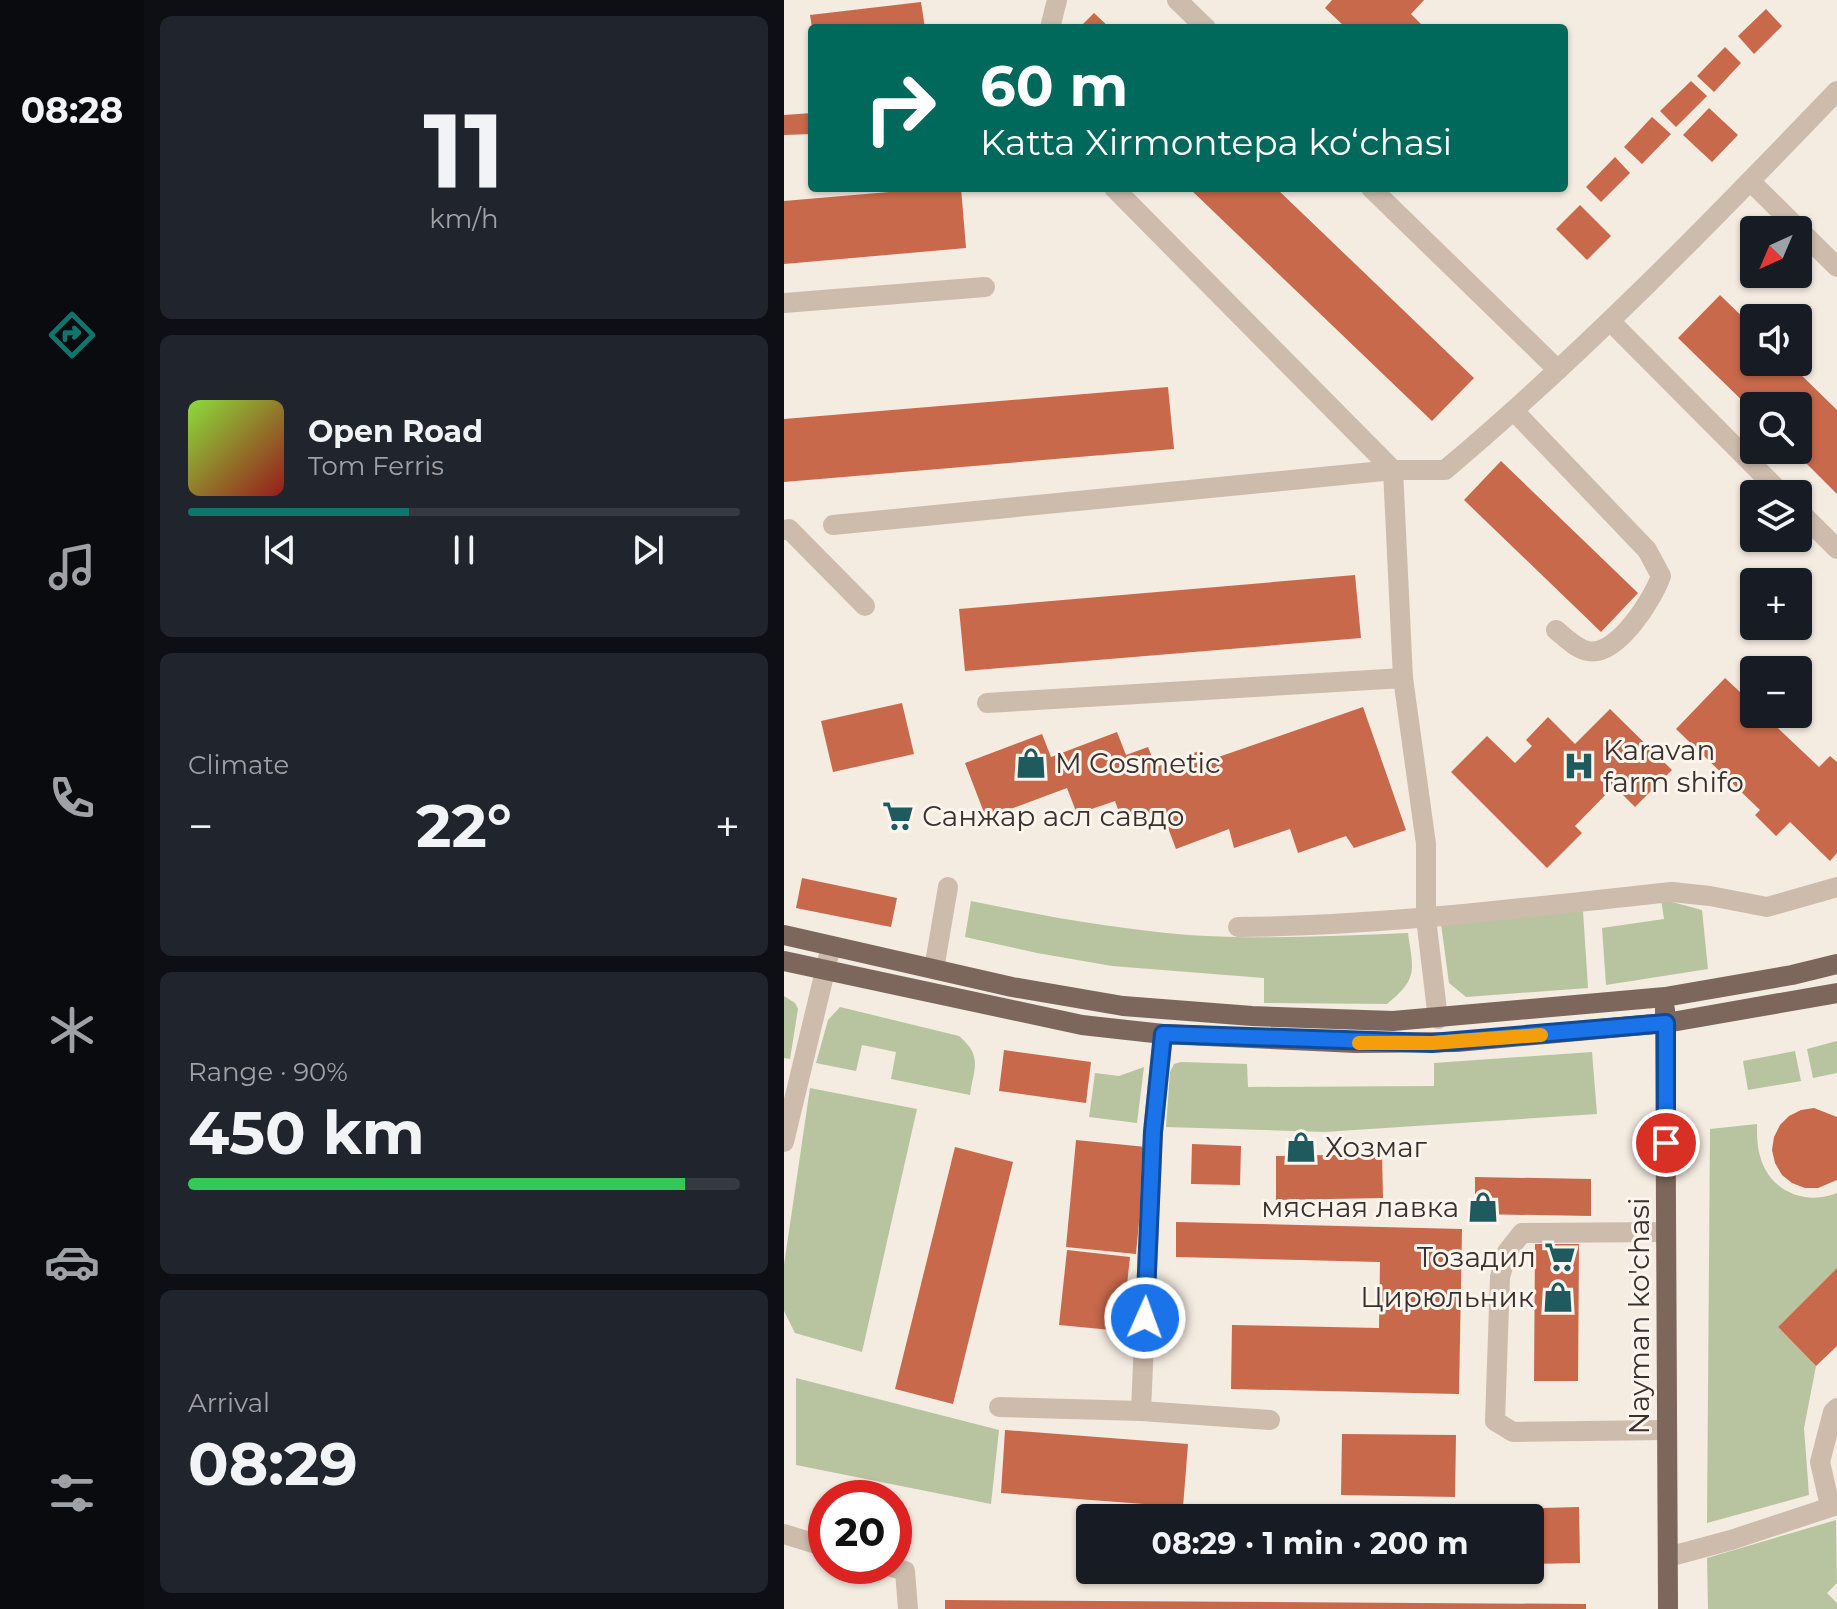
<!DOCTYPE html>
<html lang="en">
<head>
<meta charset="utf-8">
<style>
	:root { --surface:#171b24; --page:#20242c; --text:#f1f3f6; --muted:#9ea1a6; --line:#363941; --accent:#0f766e }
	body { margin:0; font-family:Montserrat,sans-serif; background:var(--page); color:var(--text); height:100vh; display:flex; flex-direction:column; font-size:30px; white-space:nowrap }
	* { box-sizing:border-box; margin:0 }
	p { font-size:26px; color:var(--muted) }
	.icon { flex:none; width:44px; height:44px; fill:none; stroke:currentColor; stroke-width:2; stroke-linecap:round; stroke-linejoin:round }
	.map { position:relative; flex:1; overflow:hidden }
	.panel { display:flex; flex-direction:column; gap:16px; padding:16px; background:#0d0f14; width:640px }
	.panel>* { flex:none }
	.hud { position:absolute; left:24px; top:24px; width:760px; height:168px; border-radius:8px; box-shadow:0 2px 6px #0004; background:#00695c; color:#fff; overflow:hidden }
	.needle { width:52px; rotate:224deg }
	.fabs { position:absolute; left:956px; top:216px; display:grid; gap:16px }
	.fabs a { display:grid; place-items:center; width:72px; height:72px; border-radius:8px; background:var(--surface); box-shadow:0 2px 6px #0004; font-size:40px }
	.speed { position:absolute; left:24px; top:1480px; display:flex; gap:16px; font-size:40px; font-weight:700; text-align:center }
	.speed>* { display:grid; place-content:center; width:104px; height:104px; border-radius:50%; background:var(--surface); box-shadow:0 2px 6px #0004; line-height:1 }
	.speed .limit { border:12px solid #d22; background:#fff; color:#111 }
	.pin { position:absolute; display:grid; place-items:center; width:68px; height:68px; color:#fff; margin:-34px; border:4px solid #fff; border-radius:50%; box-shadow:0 2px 8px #0007 }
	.me { position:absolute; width:88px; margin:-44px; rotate:2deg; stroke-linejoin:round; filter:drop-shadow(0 0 6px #0008) }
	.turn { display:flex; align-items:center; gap:28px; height:168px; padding:0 40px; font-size:36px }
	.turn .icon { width:104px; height:104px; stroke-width:2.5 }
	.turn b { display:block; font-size:56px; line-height:68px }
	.big { font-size:60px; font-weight:700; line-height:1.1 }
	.panel .tile { flex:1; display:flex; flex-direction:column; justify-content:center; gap:12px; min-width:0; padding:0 28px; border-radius:12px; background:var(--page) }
	.panel .dial { align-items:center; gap:0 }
	.dial b { font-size:104px; line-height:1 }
	.song { display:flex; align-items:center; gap:24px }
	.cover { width:96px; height:96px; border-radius:12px; background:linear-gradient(135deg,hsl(90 70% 55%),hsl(0 70% 35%)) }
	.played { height:8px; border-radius:4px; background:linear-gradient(90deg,var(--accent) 40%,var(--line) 40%) }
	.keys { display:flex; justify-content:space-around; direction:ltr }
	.heat { display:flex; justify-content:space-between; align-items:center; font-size:44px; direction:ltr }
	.charge { height:12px; border-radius:6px; background:linear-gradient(90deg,#34c759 90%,var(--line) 0) }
	.trip { position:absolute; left:292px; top:1504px; width:468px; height:80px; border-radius:8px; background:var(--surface); box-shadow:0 2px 6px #0004; font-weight:700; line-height:80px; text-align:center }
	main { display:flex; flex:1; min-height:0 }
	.menu { display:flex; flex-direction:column; width:144px; justify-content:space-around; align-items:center; background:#090b0e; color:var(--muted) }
	.menu .icon { width:56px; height:56px }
	.menu .current { color:var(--accent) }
	.menu b { font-size:36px; color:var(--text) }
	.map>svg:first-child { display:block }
	.green { fill:#b8c4a0 }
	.building { fill:#c8694b }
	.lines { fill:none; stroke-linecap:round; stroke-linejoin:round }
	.minor { stroke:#cdbbac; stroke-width:20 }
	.major { stroke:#7d675c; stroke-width:20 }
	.route-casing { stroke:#114b97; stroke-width:20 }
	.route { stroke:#1a73e8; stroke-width:14 }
	.slow { stroke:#f59e0b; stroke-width:14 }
	.labels { text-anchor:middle; stroke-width:6; stroke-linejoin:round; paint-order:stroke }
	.poi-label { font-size:28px; fill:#3b302b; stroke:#fbf5ee; text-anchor:start }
	.street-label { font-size:28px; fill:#3b302b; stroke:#fbf5ee }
</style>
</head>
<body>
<main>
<nav class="menu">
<b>08:28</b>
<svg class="icon current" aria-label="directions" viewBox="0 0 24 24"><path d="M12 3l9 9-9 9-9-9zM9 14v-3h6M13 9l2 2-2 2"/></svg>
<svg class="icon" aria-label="music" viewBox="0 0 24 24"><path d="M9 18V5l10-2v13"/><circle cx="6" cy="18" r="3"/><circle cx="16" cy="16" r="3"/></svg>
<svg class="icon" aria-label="phone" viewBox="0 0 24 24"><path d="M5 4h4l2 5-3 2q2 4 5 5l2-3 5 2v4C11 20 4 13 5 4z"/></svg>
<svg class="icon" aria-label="climate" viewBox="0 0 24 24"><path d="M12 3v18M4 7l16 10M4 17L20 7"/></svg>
<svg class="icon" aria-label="car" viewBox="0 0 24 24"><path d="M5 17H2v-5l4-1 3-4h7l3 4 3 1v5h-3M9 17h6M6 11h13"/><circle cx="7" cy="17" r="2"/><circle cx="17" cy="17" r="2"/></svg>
<svg class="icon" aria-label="filters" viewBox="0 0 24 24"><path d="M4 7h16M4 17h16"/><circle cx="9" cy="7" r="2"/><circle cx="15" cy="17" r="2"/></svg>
</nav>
<section class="panel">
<div class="tile dial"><b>11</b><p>km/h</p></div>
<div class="tile">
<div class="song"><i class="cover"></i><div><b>Open Road</b><p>Tom Ferris</p></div></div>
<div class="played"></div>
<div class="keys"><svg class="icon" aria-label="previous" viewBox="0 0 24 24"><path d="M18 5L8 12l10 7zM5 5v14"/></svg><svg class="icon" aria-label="pause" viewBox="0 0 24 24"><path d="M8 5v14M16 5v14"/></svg><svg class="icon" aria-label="next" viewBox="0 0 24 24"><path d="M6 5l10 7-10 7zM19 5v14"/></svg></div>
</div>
<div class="tile"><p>Climate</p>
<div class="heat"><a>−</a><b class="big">22°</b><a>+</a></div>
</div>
<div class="tile"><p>Range · 90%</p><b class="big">450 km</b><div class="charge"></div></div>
<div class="tile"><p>Arrival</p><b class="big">08:29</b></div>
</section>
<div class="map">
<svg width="1053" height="1609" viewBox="0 0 1053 1609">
	<rect width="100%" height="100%" fill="#f4ebe1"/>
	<g class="green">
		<polygon points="877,899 918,910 924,969 822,985 818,928 880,919"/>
		<path d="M 187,901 C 259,916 331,929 404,935 C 477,940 551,936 624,933 C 629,970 635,978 603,1004 L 480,1003 L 480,978 L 328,966 L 253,953 L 181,937 Z"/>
		<polygon points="799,911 804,988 682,997 665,983 657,924"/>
		<polygon points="0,996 11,1003 14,1009 6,1059 0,1058"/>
		<path d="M 56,1007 L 175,1036 C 199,1057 190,1066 186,1095 L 107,1079 L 112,1052 L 78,1045 L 72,1071 L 32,1063 L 44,1020 Z"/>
		<polygon points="1053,1041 1053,1073 1029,1078 1023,1049"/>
		<polygon points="1011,1051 1017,1081 964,1090 959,1061"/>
		<polygon points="808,1052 813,1114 540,1132 382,1127 386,1072 390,1064 397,1062 463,1064 464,1087 650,1086 650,1063"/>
		<polygon points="360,1067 353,1123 305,1117 311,1073 335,1076"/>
		<polygon points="26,1088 133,1109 78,1352 11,1333 0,1311 0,1265"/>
		<path d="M 973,1124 C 973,1134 973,1146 976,1156 C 985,1191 1021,1206 1053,1193 L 1053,1268 L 994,1327 L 1032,1366 L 1020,1428 L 1025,1495 L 923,1523 L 926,1129 Z"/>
		<polygon points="12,1378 215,1430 207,1504 12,1465"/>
		<polygon points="1052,1520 1053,1583 1043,1593 1053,1603 1053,1609 924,1609 923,1558"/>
	</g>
	<g class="building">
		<polygon points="548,0 640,0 627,14 641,28 562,28 541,8"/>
		<polygon points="137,2 141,28 28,28 26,15"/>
		<polygon points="982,9 998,26 970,54 954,36"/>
		<polygon points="310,13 326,28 295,28"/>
		<polygon points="941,47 957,63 930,92 913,76"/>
		<polygon points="907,81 923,96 892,127 876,111"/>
		<polygon points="925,108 954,135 928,162 899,135"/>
		<polygon points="28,113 28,134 0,135 0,115"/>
		<polygon points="868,117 887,134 858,164 840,147"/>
		<polygon points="831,157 846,173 817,202 802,187"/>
		<polygon points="152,188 177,188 182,248 0,264 0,201"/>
		<polygon points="405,188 492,188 690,378 648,421"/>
		<polygon points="796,205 827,236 803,260 772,229"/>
		<polygon points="936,295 970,328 970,362 1004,362 1053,410 1053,494 1009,450 1014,450 1014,406 970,406 970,412 894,338"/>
		<polygon points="384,387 390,449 0,482 0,419"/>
		<polygon points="717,461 854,593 817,632 680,500"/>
		<polygon points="571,575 577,638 181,671 175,609"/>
		<polygon points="941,678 970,705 970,714 979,714 1035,767 1046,756 1053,762 1053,853 1046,861 1006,822 992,836 971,815 976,810 892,729"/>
		<polygon points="118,703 130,754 49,772 37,721"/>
		<polygon points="579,707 622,830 570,848 562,836 514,853 506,829 450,848 445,829 392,849 378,812 340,826 331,801 293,814 283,788 202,818 181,763 258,734 267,757 333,732 342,755 364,747 372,767 415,751 420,762"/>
		<polygon points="826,709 888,770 851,807 830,786 791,826 798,833 763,868 667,772 703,736 731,763 748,746 742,740 764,717 791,744"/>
		<polygon points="18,878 113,898 107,927 12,908"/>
		<polygon points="220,1050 307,1062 302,1103 215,1091"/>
		<polygon points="1030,1108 1053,1117 1053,1180 1034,1188 1021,1188 1008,1183 998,1175 991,1163 988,1150 990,1137 996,1125 1005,1116 1017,1110"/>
		<polygon points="292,1140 362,1147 352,1254 282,1247"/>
		<polygon points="408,1144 457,1146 456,1185 407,1184"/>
		<polygon points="171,1147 229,1162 169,1404 111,1389"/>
		<polygon points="598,1154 599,1198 492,1200 492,1156"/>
		<polygon points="691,1177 807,1179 807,1216 691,1214"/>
		<polygon points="392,1222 678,1229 675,1394 447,1389 448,1325 595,1328 596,1262 392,1257"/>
		<polygon points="751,1244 795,1244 794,1381 750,1381"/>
		<polygon points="283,1250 346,1257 338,1331 275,1325"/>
		<polygon points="1053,1268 1053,1346 1032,1366 994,1327"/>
		<polygon points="221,1430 404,1444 399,1507 217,1493"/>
		<polygon points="558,1434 672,1435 671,1497 557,1495"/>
		<polygon points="795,1507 796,1563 746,1564 746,1518 718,1518 718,1509"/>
		<polygon points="161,1600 802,1604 802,1609 161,1609"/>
	</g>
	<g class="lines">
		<g class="minor">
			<polyline points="393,0 422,28"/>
			<polyline points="266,28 273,0"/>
			<polyline points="966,181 1053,267"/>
			<path d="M 330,188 L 609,470 L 661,470 C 800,353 927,222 1053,91"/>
			<polyline points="587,188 774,370"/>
			<polyline points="0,303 201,287"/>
			<polyline points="827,322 998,494"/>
			<path d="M 731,412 L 863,550 L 877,576 C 869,599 833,657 804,651 C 792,649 781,637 772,630"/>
			<polyline points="1014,510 1053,549"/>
			<polyline points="49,525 609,470 619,678 642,844 642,918 654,1019"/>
			<polyline points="0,530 5,529 81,606"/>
			<polyline points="203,703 619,678"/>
			<path d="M 454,927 C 599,926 743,907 888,892 L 926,896 L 983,907 L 1053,887"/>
			<polyline points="150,969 164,887"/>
			<polyline points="0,1142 47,946"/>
			<polyline points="882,1232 738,1233 723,1252 716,1277 711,1421 729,1432 883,1430"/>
			<polyline points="215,1407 357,1411 486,1420"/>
			<polyline points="357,1411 369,1132 379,1034"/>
			<polyline points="1046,1506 1036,1462 1049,1412 1053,1408"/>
			<polyline points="0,1534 42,1547"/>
			<polyline points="884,1557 947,1540 1053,1505"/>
			<polyline points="104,1566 121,1571 124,1609"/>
		</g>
		<g class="major">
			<polyline points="0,935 228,987 339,1006 468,1016 609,1021 881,997 1008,975 1053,964"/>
			<polyline points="0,961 298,1025 379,1034 572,1043 673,1042 882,1023 1053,993"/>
			<polyline points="881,1009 884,1609"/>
		</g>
	</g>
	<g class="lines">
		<defs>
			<polyline id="route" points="361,1318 369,1132 379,1034 648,1043 882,1023 882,1143"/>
		</defs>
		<use href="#route" class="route-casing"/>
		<use href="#route" class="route"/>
		<polyline class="slow" points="575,1043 648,1043 757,1035"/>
	</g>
	<defs>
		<symbol id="shop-bare" viewBox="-9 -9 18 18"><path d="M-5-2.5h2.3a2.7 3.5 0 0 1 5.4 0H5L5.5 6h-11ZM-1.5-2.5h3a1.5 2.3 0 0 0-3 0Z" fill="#1f5a5e" stroke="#fbf5ee" stroke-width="2.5" paint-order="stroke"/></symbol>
		<symbol id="hospital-bare" viewBox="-9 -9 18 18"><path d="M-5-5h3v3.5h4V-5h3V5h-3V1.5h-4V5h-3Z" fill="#1f5a5e" stroke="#fbf5ee" stroke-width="2.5" paint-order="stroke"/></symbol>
		<symbol id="supermarket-bare" viewBox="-9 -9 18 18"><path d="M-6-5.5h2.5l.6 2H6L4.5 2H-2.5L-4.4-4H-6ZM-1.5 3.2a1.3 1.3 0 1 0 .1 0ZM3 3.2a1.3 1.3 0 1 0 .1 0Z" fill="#1f5a5e" stroke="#fbf5ee" stroke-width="2.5" paint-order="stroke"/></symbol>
	</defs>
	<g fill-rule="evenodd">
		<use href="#shop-bare" x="225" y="741" width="44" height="44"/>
		<use href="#hospital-bare" x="773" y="744" width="44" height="44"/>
		<use href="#supermarket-bare" x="92" y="794" width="44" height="44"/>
		<use href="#shop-bare" x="495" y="1125" width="44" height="44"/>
		<use href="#shop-bare" x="677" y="1185" width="44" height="44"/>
		<use href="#supermarket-bare" x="754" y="1235" width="44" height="44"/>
		<use href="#shop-bare" x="752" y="1275" width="44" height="44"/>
	</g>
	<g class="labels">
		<g class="poi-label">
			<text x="819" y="760">Karavan<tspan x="819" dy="32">farm shifo</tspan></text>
			<text x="271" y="773">M Cosmetic</text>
			<text x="138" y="826">Санжар асл савдо</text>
			<text x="541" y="1157">Хозмаг</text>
			<text x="675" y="1217" text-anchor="end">мясная лавка</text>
			<text x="752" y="1267" text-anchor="end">Тозадил</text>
			<text x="750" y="1307" text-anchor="end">Цирюльник</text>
		</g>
		<g class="street-label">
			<text transform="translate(855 1316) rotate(-90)" y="10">Nayman ko'chasi</text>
		</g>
	</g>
</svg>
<div class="fabs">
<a><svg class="needle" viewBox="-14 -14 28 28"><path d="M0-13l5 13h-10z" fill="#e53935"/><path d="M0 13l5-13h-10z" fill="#9ea1a6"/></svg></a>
<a><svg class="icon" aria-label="sound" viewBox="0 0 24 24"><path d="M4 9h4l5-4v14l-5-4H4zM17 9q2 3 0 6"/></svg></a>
<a><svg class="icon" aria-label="search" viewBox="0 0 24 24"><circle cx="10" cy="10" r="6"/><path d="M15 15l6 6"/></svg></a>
<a><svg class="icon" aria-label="layers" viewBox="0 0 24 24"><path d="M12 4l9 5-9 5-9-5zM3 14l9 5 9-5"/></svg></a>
<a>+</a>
<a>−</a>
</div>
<div class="speed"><div class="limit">20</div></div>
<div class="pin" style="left:882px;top:1143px;background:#d93025"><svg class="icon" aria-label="arrive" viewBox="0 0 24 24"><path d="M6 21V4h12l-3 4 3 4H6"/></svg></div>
<svg class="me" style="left:361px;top:1318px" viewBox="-20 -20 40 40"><circle r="17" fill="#1a73e8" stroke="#fff" stroke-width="3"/><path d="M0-11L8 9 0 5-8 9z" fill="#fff"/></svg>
<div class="trip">08:29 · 1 min · 200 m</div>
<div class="hud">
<div class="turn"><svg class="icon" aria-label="right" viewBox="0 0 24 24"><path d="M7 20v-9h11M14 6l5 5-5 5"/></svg><div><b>60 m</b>Katta Xirmontepa koʻchasi</div></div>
</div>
</div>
</main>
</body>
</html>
